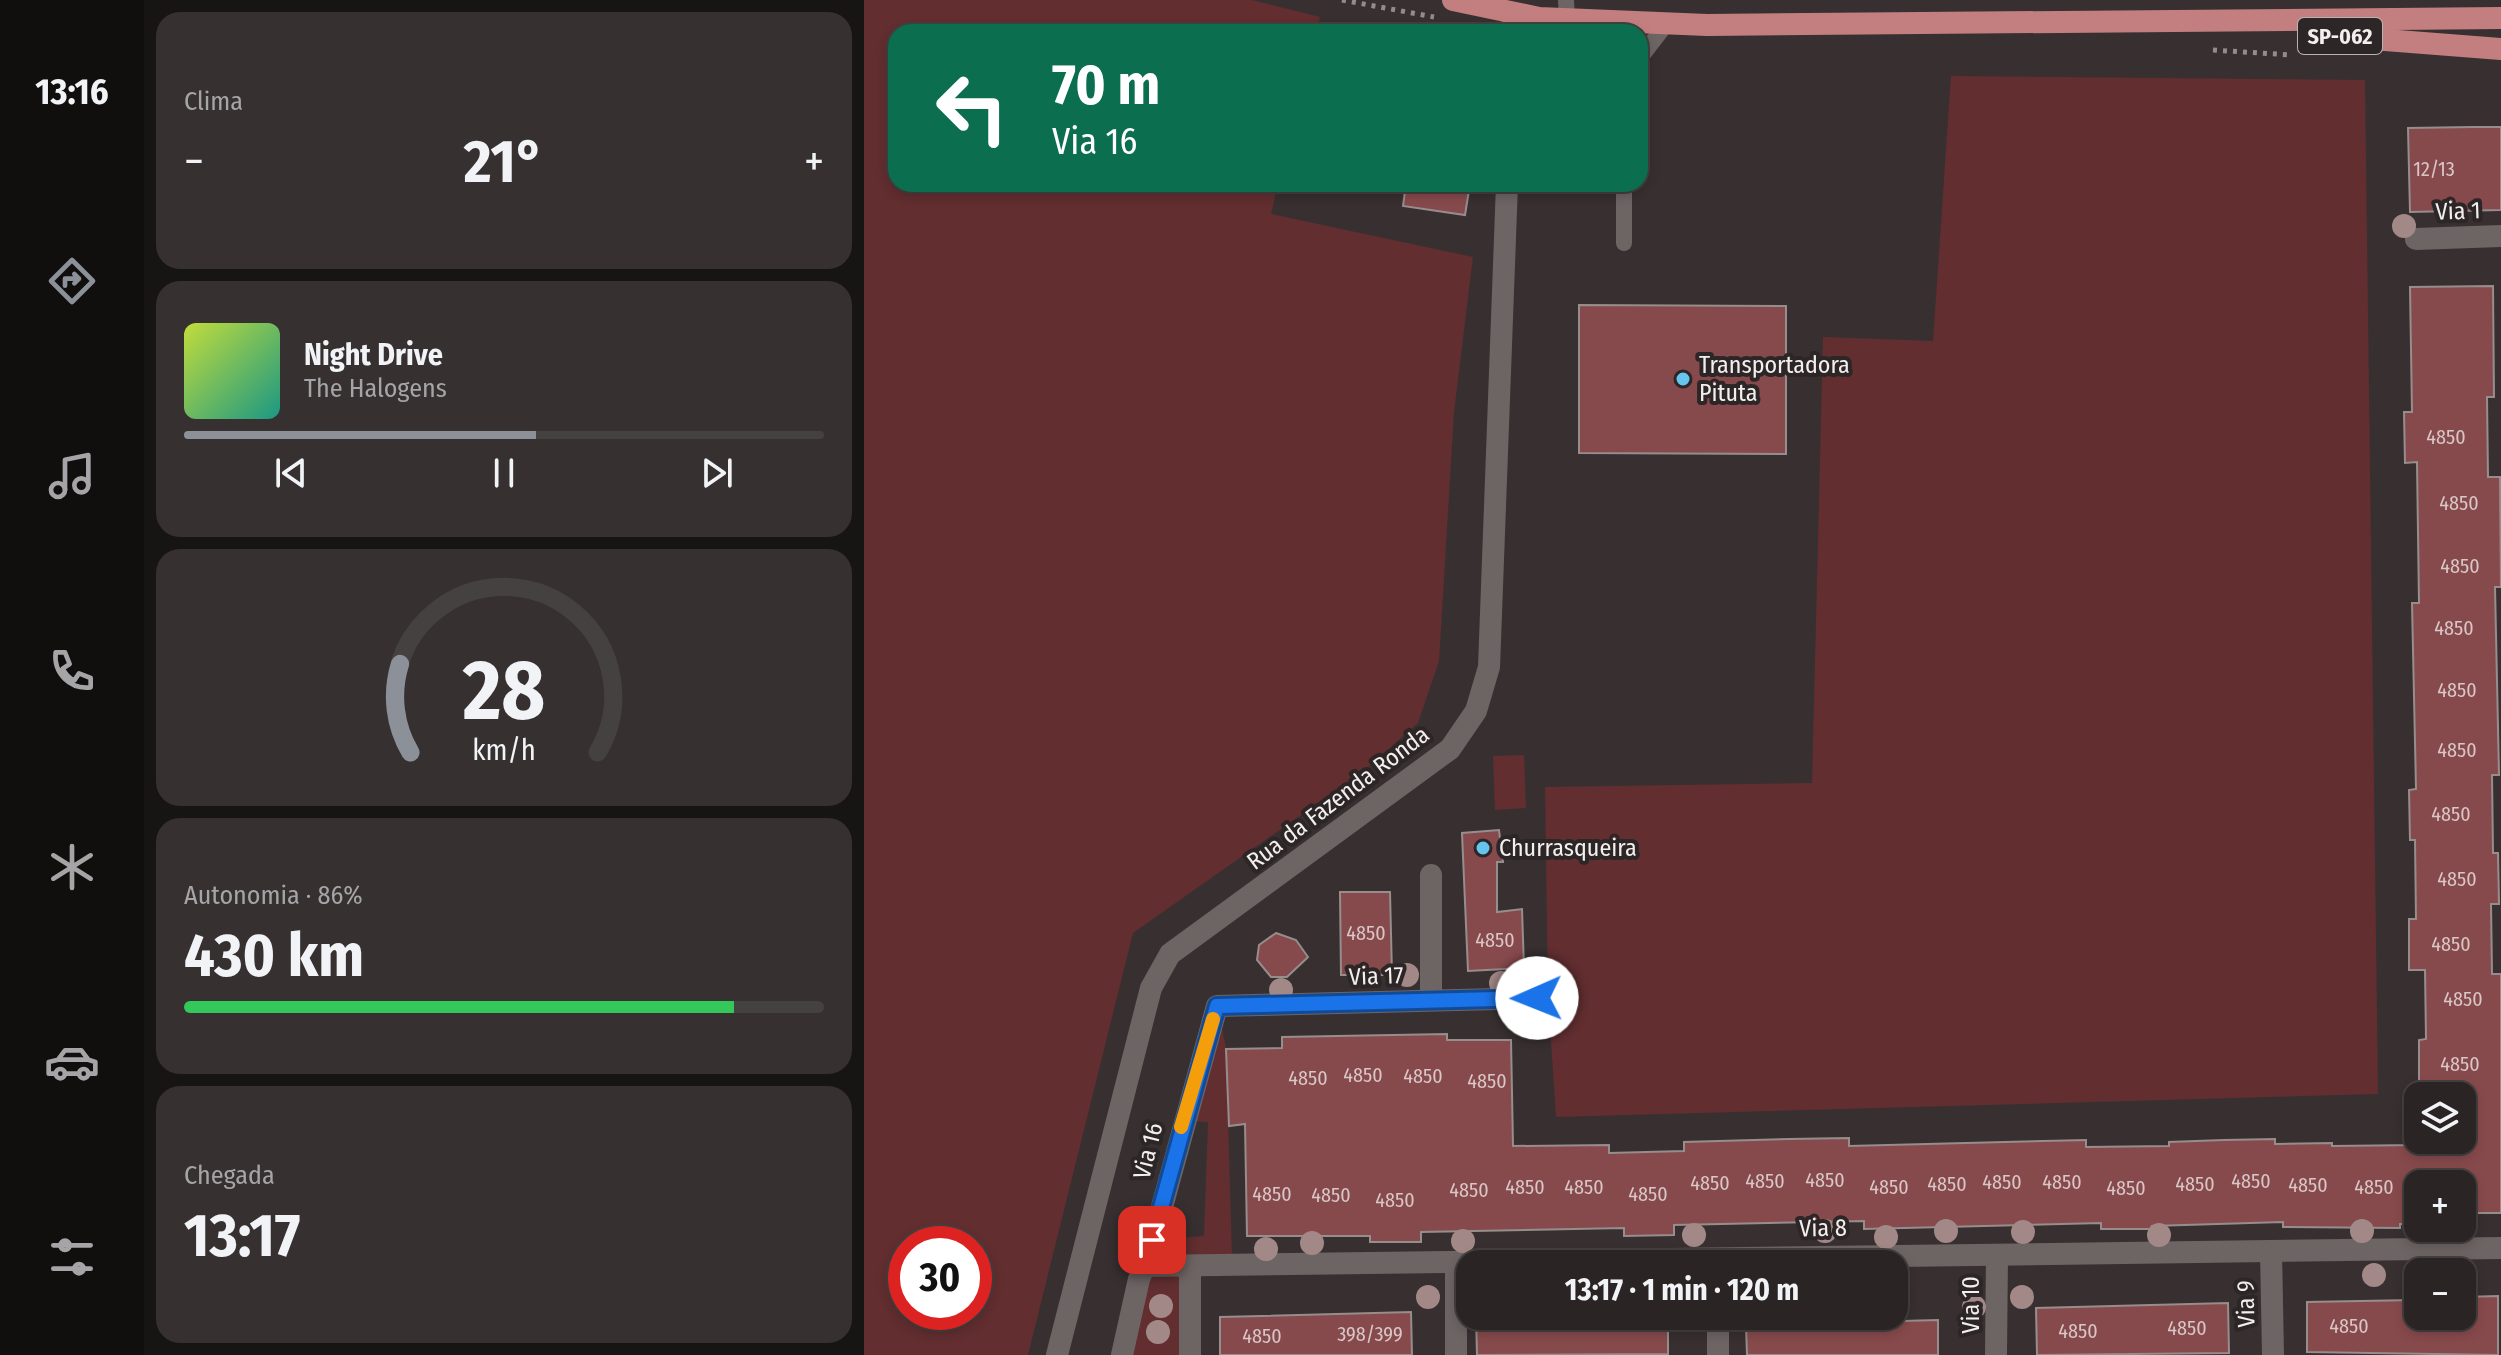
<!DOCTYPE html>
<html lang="pt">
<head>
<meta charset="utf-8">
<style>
	:root { --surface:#2a2424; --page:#363031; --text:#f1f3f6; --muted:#a5a4a6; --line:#464141; --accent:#8c9099 }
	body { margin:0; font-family:"Fira Sans Condensed",sans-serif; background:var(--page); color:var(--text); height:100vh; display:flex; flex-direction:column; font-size:30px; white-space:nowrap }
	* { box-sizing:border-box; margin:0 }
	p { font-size:26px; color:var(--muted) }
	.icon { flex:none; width:44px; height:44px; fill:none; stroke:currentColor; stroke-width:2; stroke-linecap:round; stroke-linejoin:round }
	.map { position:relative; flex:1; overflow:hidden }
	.sheet { display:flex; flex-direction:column; gap:12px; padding:12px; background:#171414; width:720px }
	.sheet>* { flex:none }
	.hud { position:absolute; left:24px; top:24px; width:760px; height:168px; border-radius:24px; box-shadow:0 4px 12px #0003,0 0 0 2px var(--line); background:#0b6e4f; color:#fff; overflow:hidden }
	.tools { position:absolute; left:1540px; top:1082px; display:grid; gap:16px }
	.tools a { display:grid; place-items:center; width:72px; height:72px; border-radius:16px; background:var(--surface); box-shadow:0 4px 12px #0003,0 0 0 2px var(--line); font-size:40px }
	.speed { position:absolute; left:24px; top:1226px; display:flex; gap:16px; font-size:40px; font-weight:700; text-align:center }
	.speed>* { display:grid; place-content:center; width:104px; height:104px; border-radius:50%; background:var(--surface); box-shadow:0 4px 12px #0003,0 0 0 2px var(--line); line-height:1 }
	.speed .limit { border:12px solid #d22; background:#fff; color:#111 }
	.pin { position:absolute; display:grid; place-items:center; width:68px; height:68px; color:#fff; margin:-34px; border-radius:16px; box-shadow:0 4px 12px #0006 }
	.me { position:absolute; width:88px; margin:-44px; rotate:269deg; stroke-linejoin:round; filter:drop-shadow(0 0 6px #0008) }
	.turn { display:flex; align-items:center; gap:28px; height:168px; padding:0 32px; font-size:36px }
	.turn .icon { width:104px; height:104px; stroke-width:2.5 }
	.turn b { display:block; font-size:56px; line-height:68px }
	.big { font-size:60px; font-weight:700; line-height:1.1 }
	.sheet .card { flex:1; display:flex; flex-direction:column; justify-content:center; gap:12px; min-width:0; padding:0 28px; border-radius:24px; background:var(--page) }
	.sheet .dial { align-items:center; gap:0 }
	.dial svg { height:208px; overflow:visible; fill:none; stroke:var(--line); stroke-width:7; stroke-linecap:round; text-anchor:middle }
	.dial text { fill:var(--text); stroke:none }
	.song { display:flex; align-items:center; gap:24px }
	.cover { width:96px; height:96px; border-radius:12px; background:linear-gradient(135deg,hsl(70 70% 55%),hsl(170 70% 35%)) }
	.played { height:8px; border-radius:4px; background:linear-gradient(90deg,var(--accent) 55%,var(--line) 55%) }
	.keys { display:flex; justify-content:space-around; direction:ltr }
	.heat { display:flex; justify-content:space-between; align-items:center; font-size:44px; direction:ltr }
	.charge { height:12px; border-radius:6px; background:linear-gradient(90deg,#34c759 86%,var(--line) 0) }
	.trip { position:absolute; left:592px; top:1250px; width:452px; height:80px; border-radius:24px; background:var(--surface); box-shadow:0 4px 12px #0003,0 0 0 2px var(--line); font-weight:700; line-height:80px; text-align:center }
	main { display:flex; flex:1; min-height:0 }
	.menu { display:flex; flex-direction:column; width:144px; justify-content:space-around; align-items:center; background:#110e0e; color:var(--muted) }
	.menu .icon { width:56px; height:56px }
	.menu .current { color:var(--accent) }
	.menu b { font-size:36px; color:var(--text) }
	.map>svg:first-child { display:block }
	.green { fill:#622e30; fill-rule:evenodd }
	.building { fill:#874a4c; stroke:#968d8c; stroke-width:2 }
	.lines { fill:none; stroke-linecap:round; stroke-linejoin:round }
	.path { stroke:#938c8c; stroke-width:5; stroke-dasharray:4 6; stroke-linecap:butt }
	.service { stroke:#6d6564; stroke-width:16 }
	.minor { stroke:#6d6564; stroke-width:22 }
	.secondary { stroke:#6d6564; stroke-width:22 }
	.primary { stroke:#c37f80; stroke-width:22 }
	.tree { fill:#a28988 }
	.route-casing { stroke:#114b97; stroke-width:20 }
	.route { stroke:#1a73e8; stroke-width:14 }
	.slow { stroke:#f59e0b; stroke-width:14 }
	.poi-dot { fill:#65c5ef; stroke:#2d2626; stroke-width:3 }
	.labels { text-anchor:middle; stroke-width:8; stroke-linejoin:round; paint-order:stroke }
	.number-label { font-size:20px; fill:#d9c6c6 }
	.shield { fill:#2d2626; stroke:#b8b3b3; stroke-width:2 }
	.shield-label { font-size:22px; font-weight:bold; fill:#f4efef }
	.street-label { font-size:24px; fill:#f4efef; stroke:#2d2626 }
	.poi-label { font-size:24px; fill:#f4efef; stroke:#2d2626; text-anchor:start }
</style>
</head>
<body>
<main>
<nav class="menu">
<b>13:16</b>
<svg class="icon current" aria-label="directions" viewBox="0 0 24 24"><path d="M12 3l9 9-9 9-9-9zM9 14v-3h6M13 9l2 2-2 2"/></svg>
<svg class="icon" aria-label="music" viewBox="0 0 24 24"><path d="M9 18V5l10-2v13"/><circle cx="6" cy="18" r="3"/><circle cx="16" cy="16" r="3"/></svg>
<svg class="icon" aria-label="phone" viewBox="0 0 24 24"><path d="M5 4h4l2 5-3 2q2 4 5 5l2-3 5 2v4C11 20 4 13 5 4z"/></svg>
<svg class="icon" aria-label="climate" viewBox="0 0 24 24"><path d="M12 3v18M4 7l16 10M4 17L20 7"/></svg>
<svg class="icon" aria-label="car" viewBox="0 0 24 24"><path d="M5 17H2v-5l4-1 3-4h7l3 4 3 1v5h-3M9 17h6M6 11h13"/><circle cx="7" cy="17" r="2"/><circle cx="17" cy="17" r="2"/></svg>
<svg class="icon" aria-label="filters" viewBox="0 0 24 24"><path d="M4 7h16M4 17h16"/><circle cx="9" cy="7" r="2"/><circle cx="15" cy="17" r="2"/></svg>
</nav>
<section class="sheet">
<div class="card"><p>Clima</p>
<div class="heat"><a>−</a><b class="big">21°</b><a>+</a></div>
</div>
<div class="card">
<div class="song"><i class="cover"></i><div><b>Night Drive</b><p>The Halogens</p></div></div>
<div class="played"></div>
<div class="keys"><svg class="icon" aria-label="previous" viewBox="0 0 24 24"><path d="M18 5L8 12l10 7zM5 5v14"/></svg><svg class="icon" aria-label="pause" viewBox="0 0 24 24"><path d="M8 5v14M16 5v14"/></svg><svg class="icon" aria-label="next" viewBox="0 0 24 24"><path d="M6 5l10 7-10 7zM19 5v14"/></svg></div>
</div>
<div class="card dial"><svg viewBox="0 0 100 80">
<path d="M14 69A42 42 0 1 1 86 69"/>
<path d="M14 69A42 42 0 0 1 10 35" stroke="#8c9099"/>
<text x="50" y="56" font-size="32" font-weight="700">28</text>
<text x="50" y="72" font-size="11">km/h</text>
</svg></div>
<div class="card"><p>Autonomia · 86%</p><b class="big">430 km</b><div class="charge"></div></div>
<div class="card"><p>Chegada</p><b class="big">13:17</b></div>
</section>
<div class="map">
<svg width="1637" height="1355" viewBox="0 0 1637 1355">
	<rect width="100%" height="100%" fill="#383030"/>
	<g class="green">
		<path d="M 0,0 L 388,0 L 456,17 L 452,32 L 32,32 L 32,184 L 414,184 L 407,214 L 609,257 L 590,412 L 575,661 L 554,723 L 501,770 L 269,933 L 164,1355 L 0,1355 ZM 110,1244 L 110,1312 L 42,1312 L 42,1244 Z"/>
		<polygon points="1087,76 1501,80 1514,1094 692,1117 684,996 681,787 948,783 959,337 1069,341"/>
		<polygon points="660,755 662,808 631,810 629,756"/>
		<polygon points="354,1007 362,1049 368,1257 286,1259 289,1240 340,1236 344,1122 321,1121"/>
		<polygon points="325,1266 323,1355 258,1355 279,1269"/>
	</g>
	<g class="building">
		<polygon points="1608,127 1637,127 1637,210 1546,212 1544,128"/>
		<polygon points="542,184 606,184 601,215 539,206"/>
		<polygon points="1629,286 1630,397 1623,397 1624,477 1636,477 1637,587 1631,587 1635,775 1628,775 1629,853 1634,853 1635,904 1627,904 1628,974 1637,974 1637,1213 1598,1213 1598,1184 1554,1184 1554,1224 1536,1224 1536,1228 1419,1227 1419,1222 1288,1226 1288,1229 1237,1229 1237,1223 1000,1229 1000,1221 810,1225 810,1235 760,1236 760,1228 557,1232 557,1242 506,1242 506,1236 383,1236 381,1124 365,1126 362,1049 418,1048 418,1037 583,1034 583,1040 647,1040 649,1146 745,1145 745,1153 820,1151 820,1142 925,1139 985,1138 985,1146 1222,1140 1222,1147 1305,1146 1305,1142 1360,1140 1411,1139 1411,1144 1468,1143 1468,1146 1554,1145 1554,1140 1598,1140 1598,1096 1555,1096 1555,1040 1562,1039 1561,970 1545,970 1545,919 1552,919 1551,840 1546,840 1545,790 1552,789 1548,603 1555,603 1553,462 1541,463 1540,412 1548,412 1546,287"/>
		<polygon points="715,305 922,306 922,454 715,453"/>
		<polygon points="635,830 639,862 633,862 633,912 658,909 660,968 604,971 598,833"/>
		<polygon points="476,892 526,892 528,975 477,975"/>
		<polygon points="412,933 432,940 444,957 423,977 407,977 393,960 395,945"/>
		<polygon points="1634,1296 1634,1355 1443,1352 1443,1302 1551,1300 1554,1297 1554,1316 1598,1316 1598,1297"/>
		<polygon points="1364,1303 1365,1353 1173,1355 1172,1308"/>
		<polygon points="547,1312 548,1355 356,1355 356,1317"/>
		<polygon points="612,1316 804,1316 804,1354 613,1355"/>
		<polygon points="1074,1320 1074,1355 883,1355 882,1325"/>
	</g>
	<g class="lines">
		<g class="path">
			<polyline points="478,0 570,17"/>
			<polyline points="1349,50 1427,55"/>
		</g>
		<g class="service">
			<polyline points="702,0 703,19 715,32"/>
			<polyline points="776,58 803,23"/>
			<polyline points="760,184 760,243"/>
		</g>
		<g class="minor">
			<polyline points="1552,239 1637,236"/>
			<polyline points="567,875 567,1000"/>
			<polyline points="1407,1251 1409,1355"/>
			<polyline points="592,1263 592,1355"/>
			<polyline points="281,1266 1637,1248"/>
			<polyline points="854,1316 854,1355"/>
			<polyline points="258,1355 275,1279 284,1258 353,1006 673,998"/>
			<polyline points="326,1355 326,1266"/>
			<polyline points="1132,1355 1133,1255"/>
		</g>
		<g class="secondary">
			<polyline points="648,32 649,14"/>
			<polyline points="193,1355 287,988 306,954 586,749 612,711 625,667 643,184"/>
		</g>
		<g class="primary">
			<polyline points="589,0 675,18 843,25 1637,18"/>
			<polyline points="1444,34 1637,49"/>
		</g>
	</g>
	<g class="tree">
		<circle cx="1540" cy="226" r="12"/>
		<circle cx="543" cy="975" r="12"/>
		<circle cx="637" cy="983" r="12"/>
		<circle cx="417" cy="990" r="12"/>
		<circle cx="961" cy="1231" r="12"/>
		<circle cx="1082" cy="1231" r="12"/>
		<circle cx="1498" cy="1231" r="12"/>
		<circle cx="1159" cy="1232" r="12"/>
		<circle cx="830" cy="1235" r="12"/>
		<circle cx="1295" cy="1235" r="12"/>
		<circle cx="1022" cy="1237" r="12"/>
		<circle cx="599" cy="1241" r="12"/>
		<circle cx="448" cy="1243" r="12"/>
		<circle cx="402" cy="1249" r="12"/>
		<circle cx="1510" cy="1275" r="12"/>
		<circle cx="564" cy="1297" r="12"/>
		<circle cx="1158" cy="1297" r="12"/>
		<circle cx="297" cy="1306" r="12"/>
		<circle cx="1110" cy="1307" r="12"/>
		<circle cx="294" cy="1332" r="12"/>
	</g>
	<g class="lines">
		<defs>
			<polyline id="route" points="288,1240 353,1006 673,998"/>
		</defs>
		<use href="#route" class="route-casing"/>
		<use href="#route" class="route"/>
		<polyline class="slow" points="317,1127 349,1019"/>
	</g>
	<g class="poi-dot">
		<circle cx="819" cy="379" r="8"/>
		<circle cx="619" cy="848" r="8"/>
	</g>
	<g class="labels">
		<g class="number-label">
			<text x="1570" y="176">12/13</text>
			<text x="1582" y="444">4850</text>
			<text x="1595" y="510">4850</text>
			<text x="1596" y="573">4850</text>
			<text x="1590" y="635">4850</text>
			<text x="1593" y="697">4850</text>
			<text x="1593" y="757">4850</text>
			<text x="1587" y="821">4850</text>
			<text x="1593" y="886">4850</text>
			<text x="502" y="940">4850</text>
			<text x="631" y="947">4850</text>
			<text x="1587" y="951">4850</text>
			<text x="1599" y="1006">4850</text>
			<text x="1596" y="1071">4850</text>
			<text x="499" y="1082">4850</text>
			<text x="559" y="1083">4850</text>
			<text x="444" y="1085">4850</text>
			<text x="623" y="1088">4850</text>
			<text x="961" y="1187">4850</text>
			<text x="901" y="1188">4850</text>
			<text x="1387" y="1188">4850</text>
			<text x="1138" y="1189">4850</text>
			<text x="1198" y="1189">4850</text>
			<text x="846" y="1190">4850</text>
			<text x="1083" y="1191">4850</text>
			<text x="1331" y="1191">4850</text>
			<text x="1444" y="1192">4850</text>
			<text x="661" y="1194">4850</text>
			<text x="720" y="1194">4850</text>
			<text x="1025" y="1194">4850</text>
			<text x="1510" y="1194">4850</text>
			<text x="1262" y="1195">4850</text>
			<text x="605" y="1197">4850</text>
			<text x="408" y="1201">4850</text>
			<text x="784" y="1201">4850</text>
			<text x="467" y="1202">4850</text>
			<text x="531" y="1207">4850</text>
			<text x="1485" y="1333">4850</text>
			<text x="1323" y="1335">4850</text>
			<text x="1214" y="1338">4850</text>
			<text x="506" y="1341">398/399</text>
			<text x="398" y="1343">4850</text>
		</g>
		<rect class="shield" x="1434" y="18" width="84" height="36" rx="6"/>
		<g class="shield-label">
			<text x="1476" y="44">SP-062</text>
		</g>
		<g class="street-label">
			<text transform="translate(1594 211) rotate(-2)" y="8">Via 1</text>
			<text transform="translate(474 798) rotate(-37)" y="8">Rua da Fazenda Ronda</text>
			<text transform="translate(512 976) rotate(-2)" y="8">Via 17</text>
			<text transform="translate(284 1151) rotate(-76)" y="8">Via 16</text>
			<text transform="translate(959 1228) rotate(-1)" y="8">Via 8</text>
			<text transform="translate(1382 1304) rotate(-91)" y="8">Via 9</text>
			<text transform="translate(1107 1305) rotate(-90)" y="8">Via 10</text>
		</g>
		<g class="poi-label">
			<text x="835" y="373">Transportadora<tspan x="835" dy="28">Pituta</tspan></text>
			<text x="635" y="856">Churrasqueira</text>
		</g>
	</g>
</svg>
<div class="tools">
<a><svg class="icon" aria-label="layers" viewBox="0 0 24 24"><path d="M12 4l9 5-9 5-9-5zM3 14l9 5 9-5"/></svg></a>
<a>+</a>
<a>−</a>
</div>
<div class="speed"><div class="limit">30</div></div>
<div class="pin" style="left:288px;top:1240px;background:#d93025"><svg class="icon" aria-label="arrive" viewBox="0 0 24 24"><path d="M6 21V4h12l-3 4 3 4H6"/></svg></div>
<svg class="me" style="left:673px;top:998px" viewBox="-20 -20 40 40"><circle r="19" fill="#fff"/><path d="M0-13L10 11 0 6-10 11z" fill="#1a73e8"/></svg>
<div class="trip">13:17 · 1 min · 120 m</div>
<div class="hud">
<div class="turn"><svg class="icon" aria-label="left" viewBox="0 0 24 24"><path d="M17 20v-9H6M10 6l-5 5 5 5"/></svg><div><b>70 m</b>Via 16</div></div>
</div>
</div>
</main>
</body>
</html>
